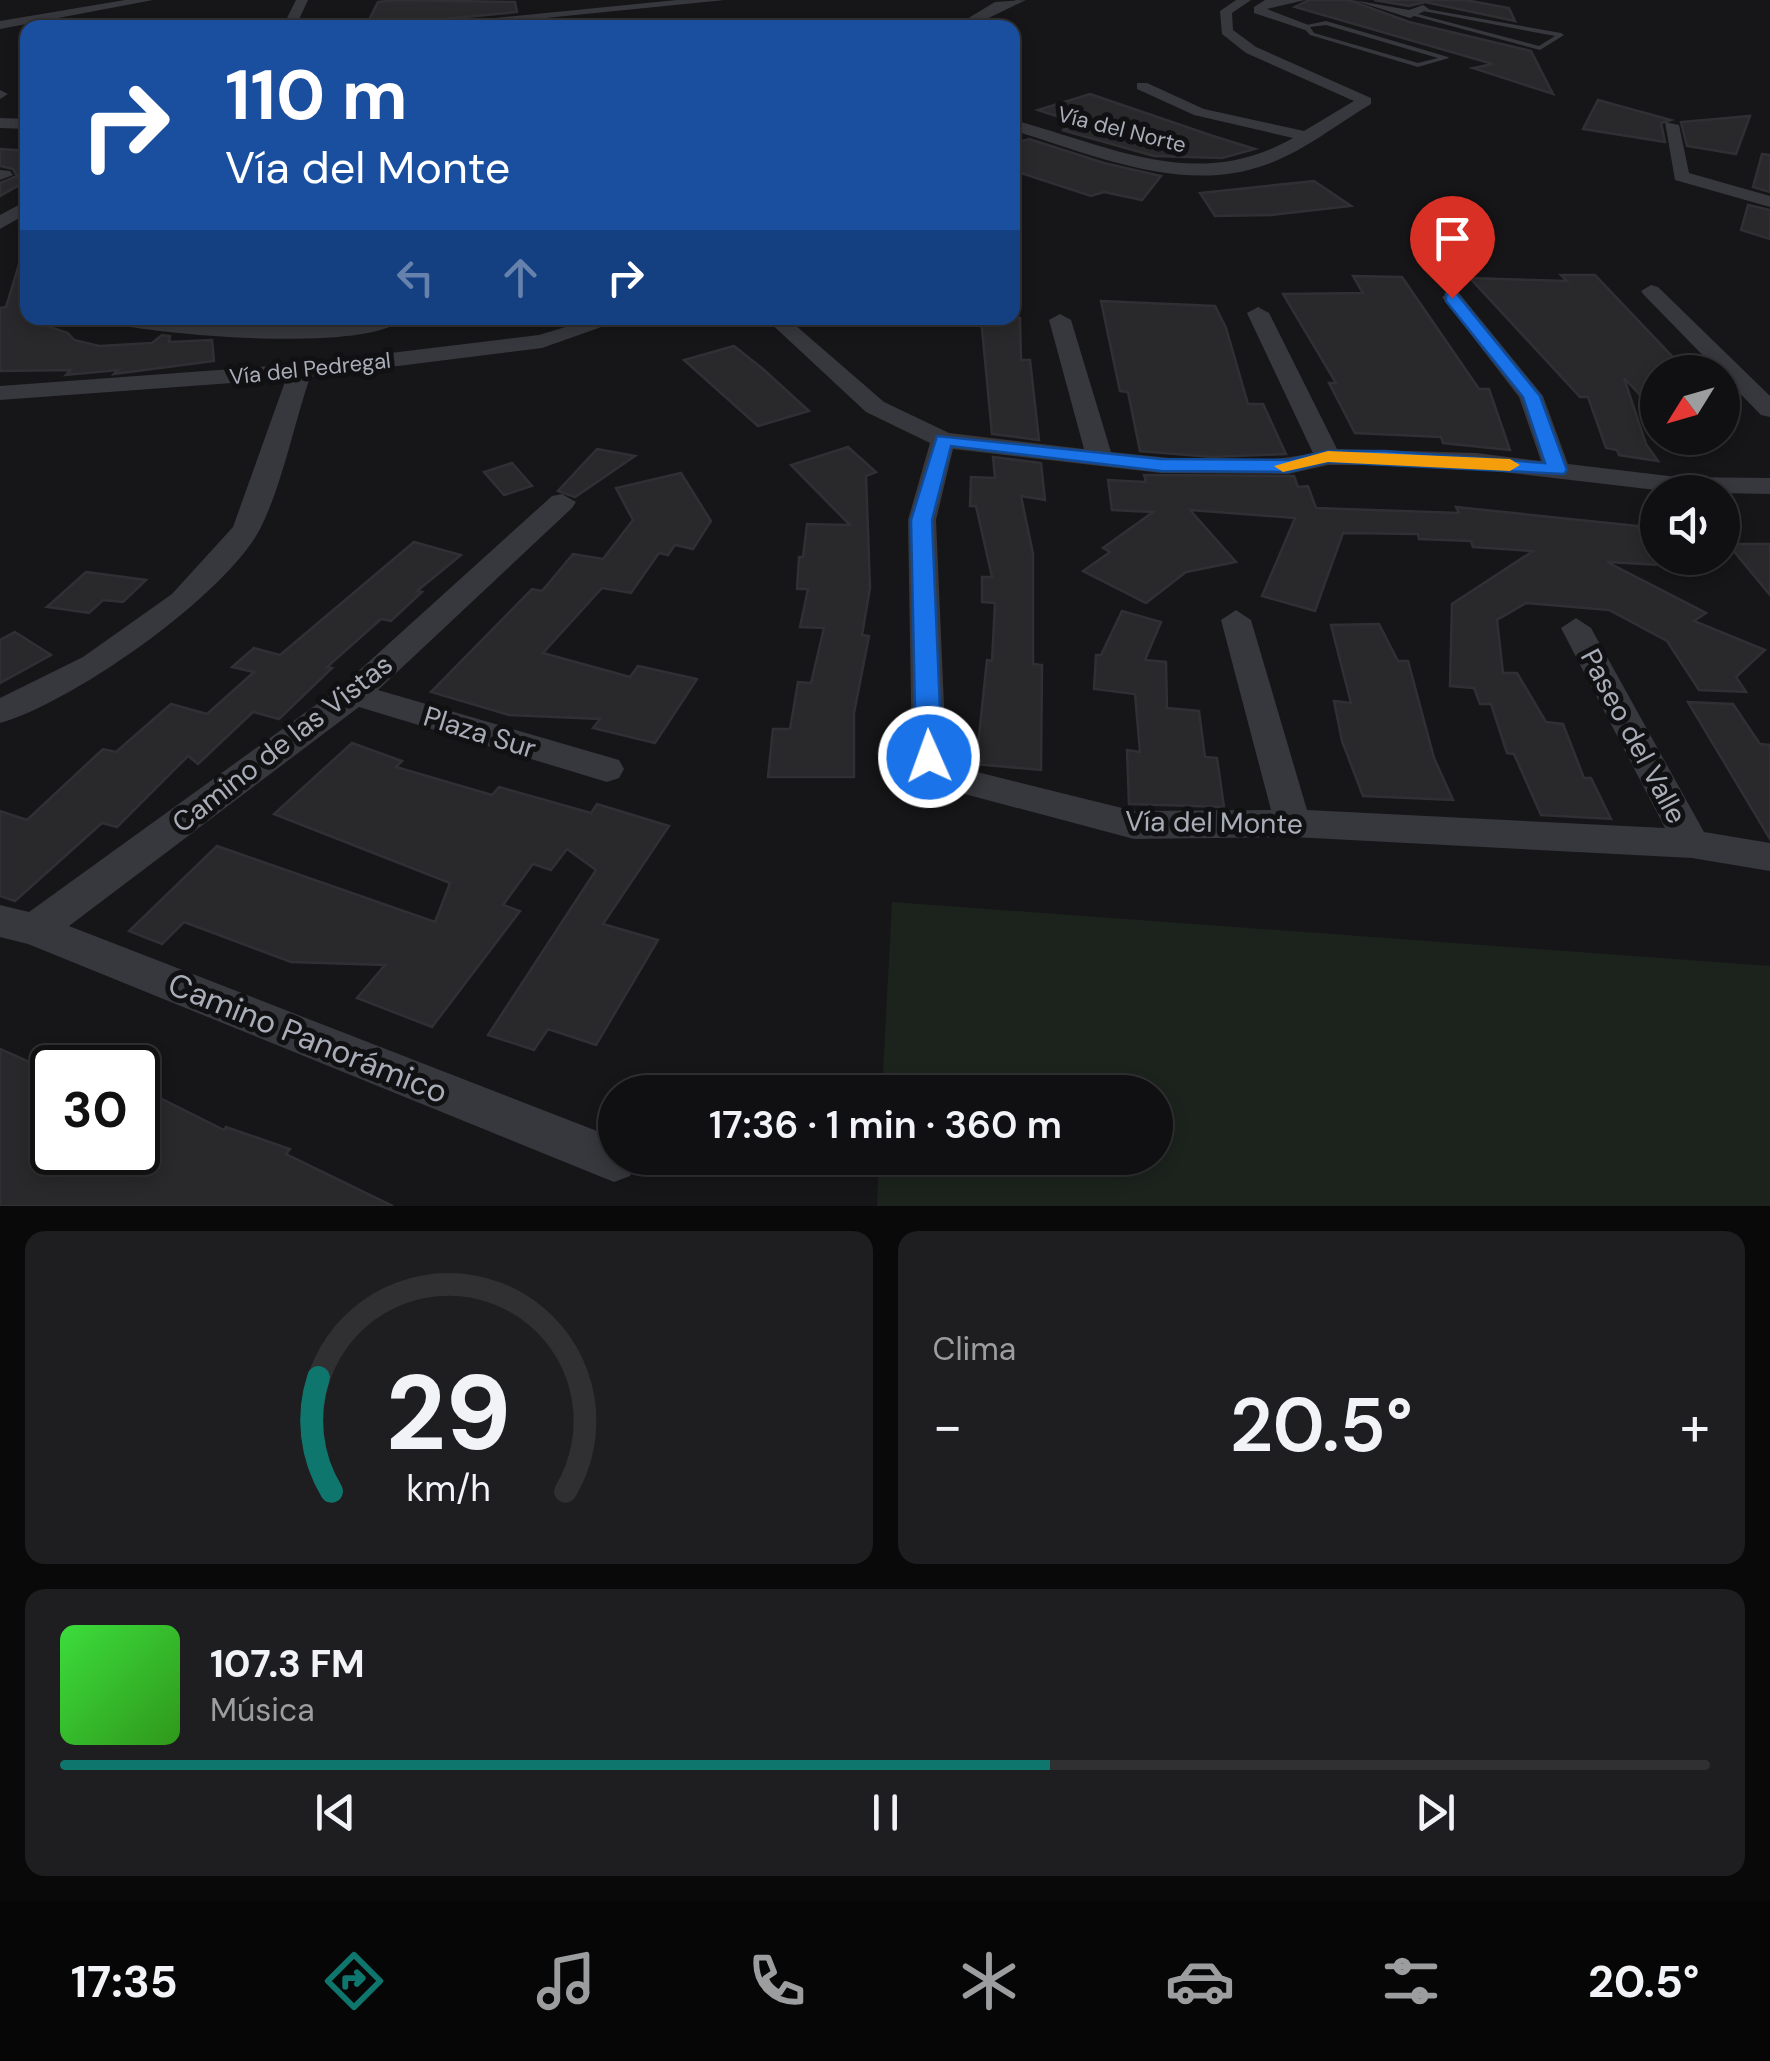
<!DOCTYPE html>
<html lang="es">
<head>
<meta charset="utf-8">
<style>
	:root { --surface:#101012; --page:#1e1e20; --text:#f1f3f6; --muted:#9c9d9f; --line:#303032; --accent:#0f766e }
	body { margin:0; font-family:"DM Sans",sans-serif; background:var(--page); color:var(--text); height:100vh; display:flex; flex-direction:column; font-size:38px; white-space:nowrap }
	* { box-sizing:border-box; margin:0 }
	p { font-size:32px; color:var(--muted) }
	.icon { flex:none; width:55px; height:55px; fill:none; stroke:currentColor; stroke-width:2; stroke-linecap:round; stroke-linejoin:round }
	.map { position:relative; height:1206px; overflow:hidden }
	.sheet { display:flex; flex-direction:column; gap:25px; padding:25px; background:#09090a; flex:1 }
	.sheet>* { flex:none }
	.top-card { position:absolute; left:20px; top:20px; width:1000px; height:305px; border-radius:20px; box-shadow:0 5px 15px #0003,0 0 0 2px var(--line); background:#1a4fa0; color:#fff; overflow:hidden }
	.needle { width:65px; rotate:233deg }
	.controls { position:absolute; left:1640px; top:355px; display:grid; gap:20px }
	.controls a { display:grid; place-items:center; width:100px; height:100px; border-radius:50%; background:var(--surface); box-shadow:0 5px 15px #0003,0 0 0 2px var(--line); font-size:50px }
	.speed { position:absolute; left:30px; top:1045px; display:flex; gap:20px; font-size:50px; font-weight:700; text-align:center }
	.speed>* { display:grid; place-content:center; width:130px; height:130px; border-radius:50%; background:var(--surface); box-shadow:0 5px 15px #0003,0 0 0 2px var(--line); line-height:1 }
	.speed .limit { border:5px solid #111; border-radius:15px; background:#fff; color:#111 }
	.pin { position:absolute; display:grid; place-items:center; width:85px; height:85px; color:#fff; margin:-102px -42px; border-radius:50% 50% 50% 0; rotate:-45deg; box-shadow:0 0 10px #0007 }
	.pin .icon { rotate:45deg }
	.me { position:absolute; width:110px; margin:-55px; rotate:358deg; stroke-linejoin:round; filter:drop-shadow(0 0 8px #0008) }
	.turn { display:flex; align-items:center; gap:35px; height:210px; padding:0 40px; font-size:45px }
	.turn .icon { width:130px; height:130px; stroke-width:2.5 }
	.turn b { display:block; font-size:70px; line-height:85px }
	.lanes { display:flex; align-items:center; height:95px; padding:0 40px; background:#0003; justify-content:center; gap:50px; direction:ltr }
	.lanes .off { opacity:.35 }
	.big { font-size:75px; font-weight:600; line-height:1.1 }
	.sheet .card { flex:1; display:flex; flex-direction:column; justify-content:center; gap:15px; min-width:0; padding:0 35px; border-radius:20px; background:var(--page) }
	.sheet .dial { align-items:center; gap:0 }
	.dial svg { height:260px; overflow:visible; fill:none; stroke:var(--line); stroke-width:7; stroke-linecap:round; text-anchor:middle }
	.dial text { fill:var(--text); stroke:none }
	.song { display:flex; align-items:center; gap:30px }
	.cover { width:120px; height:120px; border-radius:15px; background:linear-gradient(135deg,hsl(120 70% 55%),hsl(110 70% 35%)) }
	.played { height:10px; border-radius:5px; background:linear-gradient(90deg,var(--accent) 60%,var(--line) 60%) }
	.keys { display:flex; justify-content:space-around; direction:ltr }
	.heat { display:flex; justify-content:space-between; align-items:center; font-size:55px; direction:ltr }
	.sheet .tiles { flex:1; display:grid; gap:25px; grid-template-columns:1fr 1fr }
	.card:last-child { grid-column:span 2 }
	.trip { position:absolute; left:598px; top:1075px; width:575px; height:100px; border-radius:50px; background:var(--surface); box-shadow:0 5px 15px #0003,0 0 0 2px var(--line); font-weight:600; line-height:100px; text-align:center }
	.dock { display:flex; height:160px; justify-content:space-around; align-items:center; background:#060607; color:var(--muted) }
	.dock .icon { width:70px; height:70px }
	.dock .on { color:var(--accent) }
	.dock b { font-size:45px; color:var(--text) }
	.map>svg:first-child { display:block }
	.green { fill:#1c231d }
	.building { fill:#29292c; stroke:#303034; stroke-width:2.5 }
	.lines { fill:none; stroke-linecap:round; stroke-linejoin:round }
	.service { fill:#37383d; fill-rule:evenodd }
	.minor { fill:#37383d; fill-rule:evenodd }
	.route { fill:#1a73e8; stroke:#114b97; stroke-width:2.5 }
	.slow { fill:#f59e0b }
	.labels { text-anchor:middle; stroke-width:10; stroke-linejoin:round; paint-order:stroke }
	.far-street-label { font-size:22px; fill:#a8adb8; stroke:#111113 }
	.street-label { font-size:28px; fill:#a8adb8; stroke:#111113 }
	.near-street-label { font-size:32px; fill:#a8adb8; stroke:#111113 }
</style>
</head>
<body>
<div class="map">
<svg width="1770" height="1206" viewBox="0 0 1770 1206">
	<rect width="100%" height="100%" fill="#161618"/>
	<polygon class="green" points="892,902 1770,966 1770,1206 877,1206 879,1158 1155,1158 1155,1092 882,1092"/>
	<g class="building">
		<polygon points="397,0 515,2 517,12 413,22 410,28 365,28 378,2"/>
		<polygon points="1309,0 1349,0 1409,22 1531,51 1553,94 1473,68 1493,64 1295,7"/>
		<polygon points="1374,0 1465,0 1509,8 1515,21 1425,2 1409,6"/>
		<polygon points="1090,94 1213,136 1255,149 1222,158 1154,156 1062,130 1084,125 1038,110"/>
		<polygon points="1598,100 1671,120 1661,123 1665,142 1583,129"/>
		<polygon points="1750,116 1736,154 1687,146 1681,122"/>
		<polygon points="1029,139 1104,163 1161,176 1142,200 1104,192 1091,196 1012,170 1012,144"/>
		<polygon points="0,149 28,151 28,180 0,196 0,183 17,176 13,169 0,166"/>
		<polygon points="1762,154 1770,155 1770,192 1753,187"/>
		<polygon points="1314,181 1351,206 1271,215 1215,216 1200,193"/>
		<polygon points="1748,205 1770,210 1770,239 1741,230"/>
		<polygon points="21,258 28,259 28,318 46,318 47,326 68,333 74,340 99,346 152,343 162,335 170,336 169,342 212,340 214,361 114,374 118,370 66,375 71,370 0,371 0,308 6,307"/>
		<polygon points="1561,275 1595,275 1687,372 1658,372 1658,414 1624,378 1646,444 1658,461 1619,455 1617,450 1606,448 1588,397 1580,397 1470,278 1567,281"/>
		<polygon points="1353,276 1402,277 1479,389 1489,389 1510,450 1443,443 1441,437 1355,433 1329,383 1336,383 1283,294 1363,293"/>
		<polygon points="1101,301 1215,306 1226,328 1248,404 1263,404 1286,454 1212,457 1140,451 1128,392 1120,391"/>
		<polygon points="981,318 1020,318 1021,360 1030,360 1039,440 992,434"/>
		<polygon points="734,346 763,369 809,411 758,426 684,360"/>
		<polygon points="848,447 876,472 866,476 870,588 862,635 869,636 854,713 854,777 768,777 773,729 790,729 798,682 811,683 824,628 800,627 808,589 797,589 799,557 803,557 807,524 850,525 791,465"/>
		<polygon points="597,449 635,456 575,497 558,491"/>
		<polygon points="993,457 1041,463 1045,500 1021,496 1033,554 1033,664 1042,665 1041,770 976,764 987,660 992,661 995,603 982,602 982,577 992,577 976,506 970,506 971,477 995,478"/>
		<polygon points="512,463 532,486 504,495 484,472"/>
		<polygon points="681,473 711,521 693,549 675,545 668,555 659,553 631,593 602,588 543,653 630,677 638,666 697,679 655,743 593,728 600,719 509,715 431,692 532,589 542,591 573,554 603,559 633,520 616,488"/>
		<polygon points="1144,475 1294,476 1298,487 1308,486 1316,508 1459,513 1456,507 1637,526 1663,565 1607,562 1706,613 1694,621 1765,650 1736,677 1746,692 1699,690 1667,641 1609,610 1526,603 1497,620 1503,673 1517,673 1546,722 1563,724 1584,778 1591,778 1611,819 1541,815 1514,754 1507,753 1491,704 1480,704 1474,688 1450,686 1452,604 1533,551 1473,547 1471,541 1419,539 1418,534 1343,533 1315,611 1262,596 1295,518 1190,510 1236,562 1186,572 1146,603 1083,571 1110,552 1103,548 1153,512 1112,510 1108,480 1146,482"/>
		<polygon points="414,542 461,555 417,591 422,592 391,621 381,619 327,667 332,668 279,719 253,712 198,764 188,756 117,827 102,823 15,901 0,896 0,811 27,820 103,749 116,752 171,704 207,714 254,672 232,667 254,648 280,655"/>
		<polygon points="1728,544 1770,544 1770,595 1746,566"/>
		<polygon points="86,572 146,580 123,602 103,600 89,613 47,607"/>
		<polygon points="1122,611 1161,622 1145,660 1166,662 1167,708 1199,711 1205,757 1217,758 1224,807 1129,804 1127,750 1140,752 1135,694 1094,689 1096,655 1101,655"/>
		<polygon points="1379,624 1398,661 1408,661 1434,758 1453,800 1363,796 1342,741 1334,701 1351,703 1331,625"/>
		<polygon points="15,632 51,655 0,683 0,640"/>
		<polygon points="1688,702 1733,704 1760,744 1770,745 1770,839"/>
		<polygon points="352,743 402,761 396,767 492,795 499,787 591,813 597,804 669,826 603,924 658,940 596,1045 548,1029 534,1050 488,1035 596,870 567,849 551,870 533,864 503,905 520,911 432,1027 357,998 385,965 291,962 184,922 162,944 129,931 217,846 435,922 450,883 274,814"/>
		<polygon points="0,1049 52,1072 52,1152 138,1152 138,1087 224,1130 226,1127 290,1149 286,1154 393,1206 0,1206"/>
	</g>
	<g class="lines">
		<g class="service">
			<polygon points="1014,0 1021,0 1018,2"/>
			<polygon points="1421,8 1561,33 1564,35 1540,50 1407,14 1410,12 1539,46 1555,36 1423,11"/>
			<path d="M 1326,21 L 1448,57 L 1449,58 L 1418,67 L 1310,35 L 1302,26 ZM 1326,25 L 1438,58 L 1418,63 L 1314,33 L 1310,27 Z"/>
		</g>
		<g class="minor">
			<polygon points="125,0 153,0 0,29 0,21"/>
			<polygon points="296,0 308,0 295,28 282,28"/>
			<polygon points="677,0 725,0 446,28 413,26"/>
			<polygon points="1026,0 968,28 952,28 995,2"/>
			<path d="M 1236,0 L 1251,0 L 1232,13 L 1233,30 L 1256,47 L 1371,98 L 1371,104 C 1337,124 1303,152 1265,165 C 1183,195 1091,154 1012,130 L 1013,120 C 1111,146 1196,193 1293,138 L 1194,115 L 1137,89 L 1137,83 L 1147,83 L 1204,109 L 1304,131 L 1354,101 L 1246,53 L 1222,34 L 1220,11 Z"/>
			<polygon points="1265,0 1305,0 1267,9 1311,26 1305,30 1254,13 1254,7"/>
			<polygon points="1353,0 1409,10 1423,5 1429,9 1410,18"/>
			<polygon points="0,90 8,94 0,99"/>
			<polygon points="0,118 28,119 28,129 0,128"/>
			<polygon points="1665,122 1679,125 1689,173 1770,196 1770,207 1675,180"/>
			<polygon points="0,170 10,171 13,175 0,180"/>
			<polygon points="28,200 28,213 0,229 0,215"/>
			<polygon points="1651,285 1658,287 1770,396 1770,417 1761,415 1644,295 1641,291"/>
			<path d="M 1452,291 L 1459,293 L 1543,396 L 1568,464 L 1677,477 L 1770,478 L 1770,494 L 1673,492 L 1476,469 L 1385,465 L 1328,465 L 1288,474 L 1161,473 L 953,449 L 936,520 L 946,752 L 969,770 L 1134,811 L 1271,810 L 1221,620 L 1236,610 L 1251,620 L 1307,810 L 1665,828 L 1561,628 L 1576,618 L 1591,628 L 1704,832 L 1770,843 L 1770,871 L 1692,858 L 1293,837 L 1134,839 L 946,789 L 912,757 L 908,520 L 930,443 L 866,412 L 765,318 L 787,318 L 884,402 L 949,433 L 1084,449 L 1049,320 L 1060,314 L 1071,320 L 1111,452 C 1175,459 1249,467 1313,453 L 1247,313 L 1258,307 L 1269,313 L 1337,449 L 1476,453 L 1541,461 L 1519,397 L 1442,297 Z"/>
			<path d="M 106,318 L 256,326 L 405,318 C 368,354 161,335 109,323 Z"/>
			<path d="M 595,318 L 627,318 L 542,348 L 310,377 C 294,424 282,486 260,529 C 225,596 72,703 0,723 L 0,698 L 83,657 L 172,594 L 233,527 L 286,379 L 0,400 L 0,386 L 300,364 L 539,335 Z"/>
			<polygon points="562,494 576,502 572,508 378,690 619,760 624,769 619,778 607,782 359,707 69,926 615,1138 615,1158 637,1160 630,1176 614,1182 28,944 0,937 0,905 29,912 342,686 552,496"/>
		</g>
	</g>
	<polygon class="route" points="1446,294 1457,294 1540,396 1567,470 1564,474 1328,462 1288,472 1161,471 951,446 932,520 942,757 938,763 920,763 916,757 911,520 937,436 1161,459 1288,460 1328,451 1385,451 1545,463 1523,397 1446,301"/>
	<polygon class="slow" points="1328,451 1510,459 1520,465 1510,471 1328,462 1283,472 1274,466"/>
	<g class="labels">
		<g class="far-street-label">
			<text transform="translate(1122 129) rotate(14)" y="8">Vía del Norte</text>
			<text transform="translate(310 368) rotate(-6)" y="8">Vía del Pedregal</text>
		</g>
		<g class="street-label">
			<text transform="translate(480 732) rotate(17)" y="10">Plaza Sur</text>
			<text transform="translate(1634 736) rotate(62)" y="10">Paseo del Valle</text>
			<text transform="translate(282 743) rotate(-38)" y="10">Camino de las Vistas</text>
			<text transform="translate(1214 822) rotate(1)" y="10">Vía del Monte</text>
		</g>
		<g class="near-street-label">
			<text transform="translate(308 1038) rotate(22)" y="11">Camino Panorámico</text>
		</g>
	</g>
</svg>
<div class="controls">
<a><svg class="needle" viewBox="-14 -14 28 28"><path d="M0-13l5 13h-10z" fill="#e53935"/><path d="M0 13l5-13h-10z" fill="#9c9d9f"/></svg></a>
<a><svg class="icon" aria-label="sound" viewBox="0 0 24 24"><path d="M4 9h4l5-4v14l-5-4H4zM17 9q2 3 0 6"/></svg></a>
</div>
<div class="speed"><div class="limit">30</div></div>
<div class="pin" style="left:1452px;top:298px;background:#d93025"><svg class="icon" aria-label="arrive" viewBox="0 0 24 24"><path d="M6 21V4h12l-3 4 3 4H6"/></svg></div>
<svg class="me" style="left:929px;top:757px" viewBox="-20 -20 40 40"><circle r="17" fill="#1a73e8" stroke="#fff" stroke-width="3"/><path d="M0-11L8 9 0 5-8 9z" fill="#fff"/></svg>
<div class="trip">17:36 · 1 min · 360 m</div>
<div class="top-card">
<div class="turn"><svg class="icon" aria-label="right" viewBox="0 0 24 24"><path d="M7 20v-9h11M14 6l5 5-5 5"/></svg><div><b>110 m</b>Vía del Monte</div></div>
<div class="lanes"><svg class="icon off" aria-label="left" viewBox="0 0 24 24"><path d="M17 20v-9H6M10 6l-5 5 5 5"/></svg><svg class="icon off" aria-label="ahead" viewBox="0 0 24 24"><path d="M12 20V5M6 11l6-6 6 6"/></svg><svg class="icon" aria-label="right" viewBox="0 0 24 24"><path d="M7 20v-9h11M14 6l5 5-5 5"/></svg></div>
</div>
</div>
<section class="sheet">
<div class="tiles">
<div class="card dial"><svg viewBox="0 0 100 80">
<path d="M14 69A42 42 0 1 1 86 69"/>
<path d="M14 69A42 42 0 0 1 10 34" stroke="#0f766e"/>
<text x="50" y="56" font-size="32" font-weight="700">29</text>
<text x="50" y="72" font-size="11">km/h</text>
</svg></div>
<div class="card"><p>Clima</p>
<div class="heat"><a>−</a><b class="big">20.5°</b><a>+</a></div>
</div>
<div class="card">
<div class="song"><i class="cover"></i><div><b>107.3 FM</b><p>Música</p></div></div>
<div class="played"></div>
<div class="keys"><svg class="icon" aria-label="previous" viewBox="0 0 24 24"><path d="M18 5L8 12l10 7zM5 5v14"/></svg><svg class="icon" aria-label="pause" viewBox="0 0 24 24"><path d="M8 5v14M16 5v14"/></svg><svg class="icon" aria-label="next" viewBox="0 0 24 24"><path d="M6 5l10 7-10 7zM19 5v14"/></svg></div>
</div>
</div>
</section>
<nav class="dock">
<b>17:35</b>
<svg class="icon on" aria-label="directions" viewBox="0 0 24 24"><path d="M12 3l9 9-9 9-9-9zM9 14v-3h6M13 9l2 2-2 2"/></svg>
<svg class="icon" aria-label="music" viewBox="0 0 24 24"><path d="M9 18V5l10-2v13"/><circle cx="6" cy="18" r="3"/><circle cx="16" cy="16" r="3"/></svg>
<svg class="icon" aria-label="phone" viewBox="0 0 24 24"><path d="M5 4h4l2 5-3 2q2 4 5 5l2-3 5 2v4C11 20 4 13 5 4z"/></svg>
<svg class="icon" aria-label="climate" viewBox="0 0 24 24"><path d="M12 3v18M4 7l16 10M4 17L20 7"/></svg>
<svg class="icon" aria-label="car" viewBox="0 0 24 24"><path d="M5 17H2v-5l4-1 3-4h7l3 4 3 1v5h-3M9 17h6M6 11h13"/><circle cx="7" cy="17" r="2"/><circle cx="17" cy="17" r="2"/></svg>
<svg class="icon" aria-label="filters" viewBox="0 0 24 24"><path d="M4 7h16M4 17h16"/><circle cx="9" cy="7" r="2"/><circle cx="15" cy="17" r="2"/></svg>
<b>20.5°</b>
</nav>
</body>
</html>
